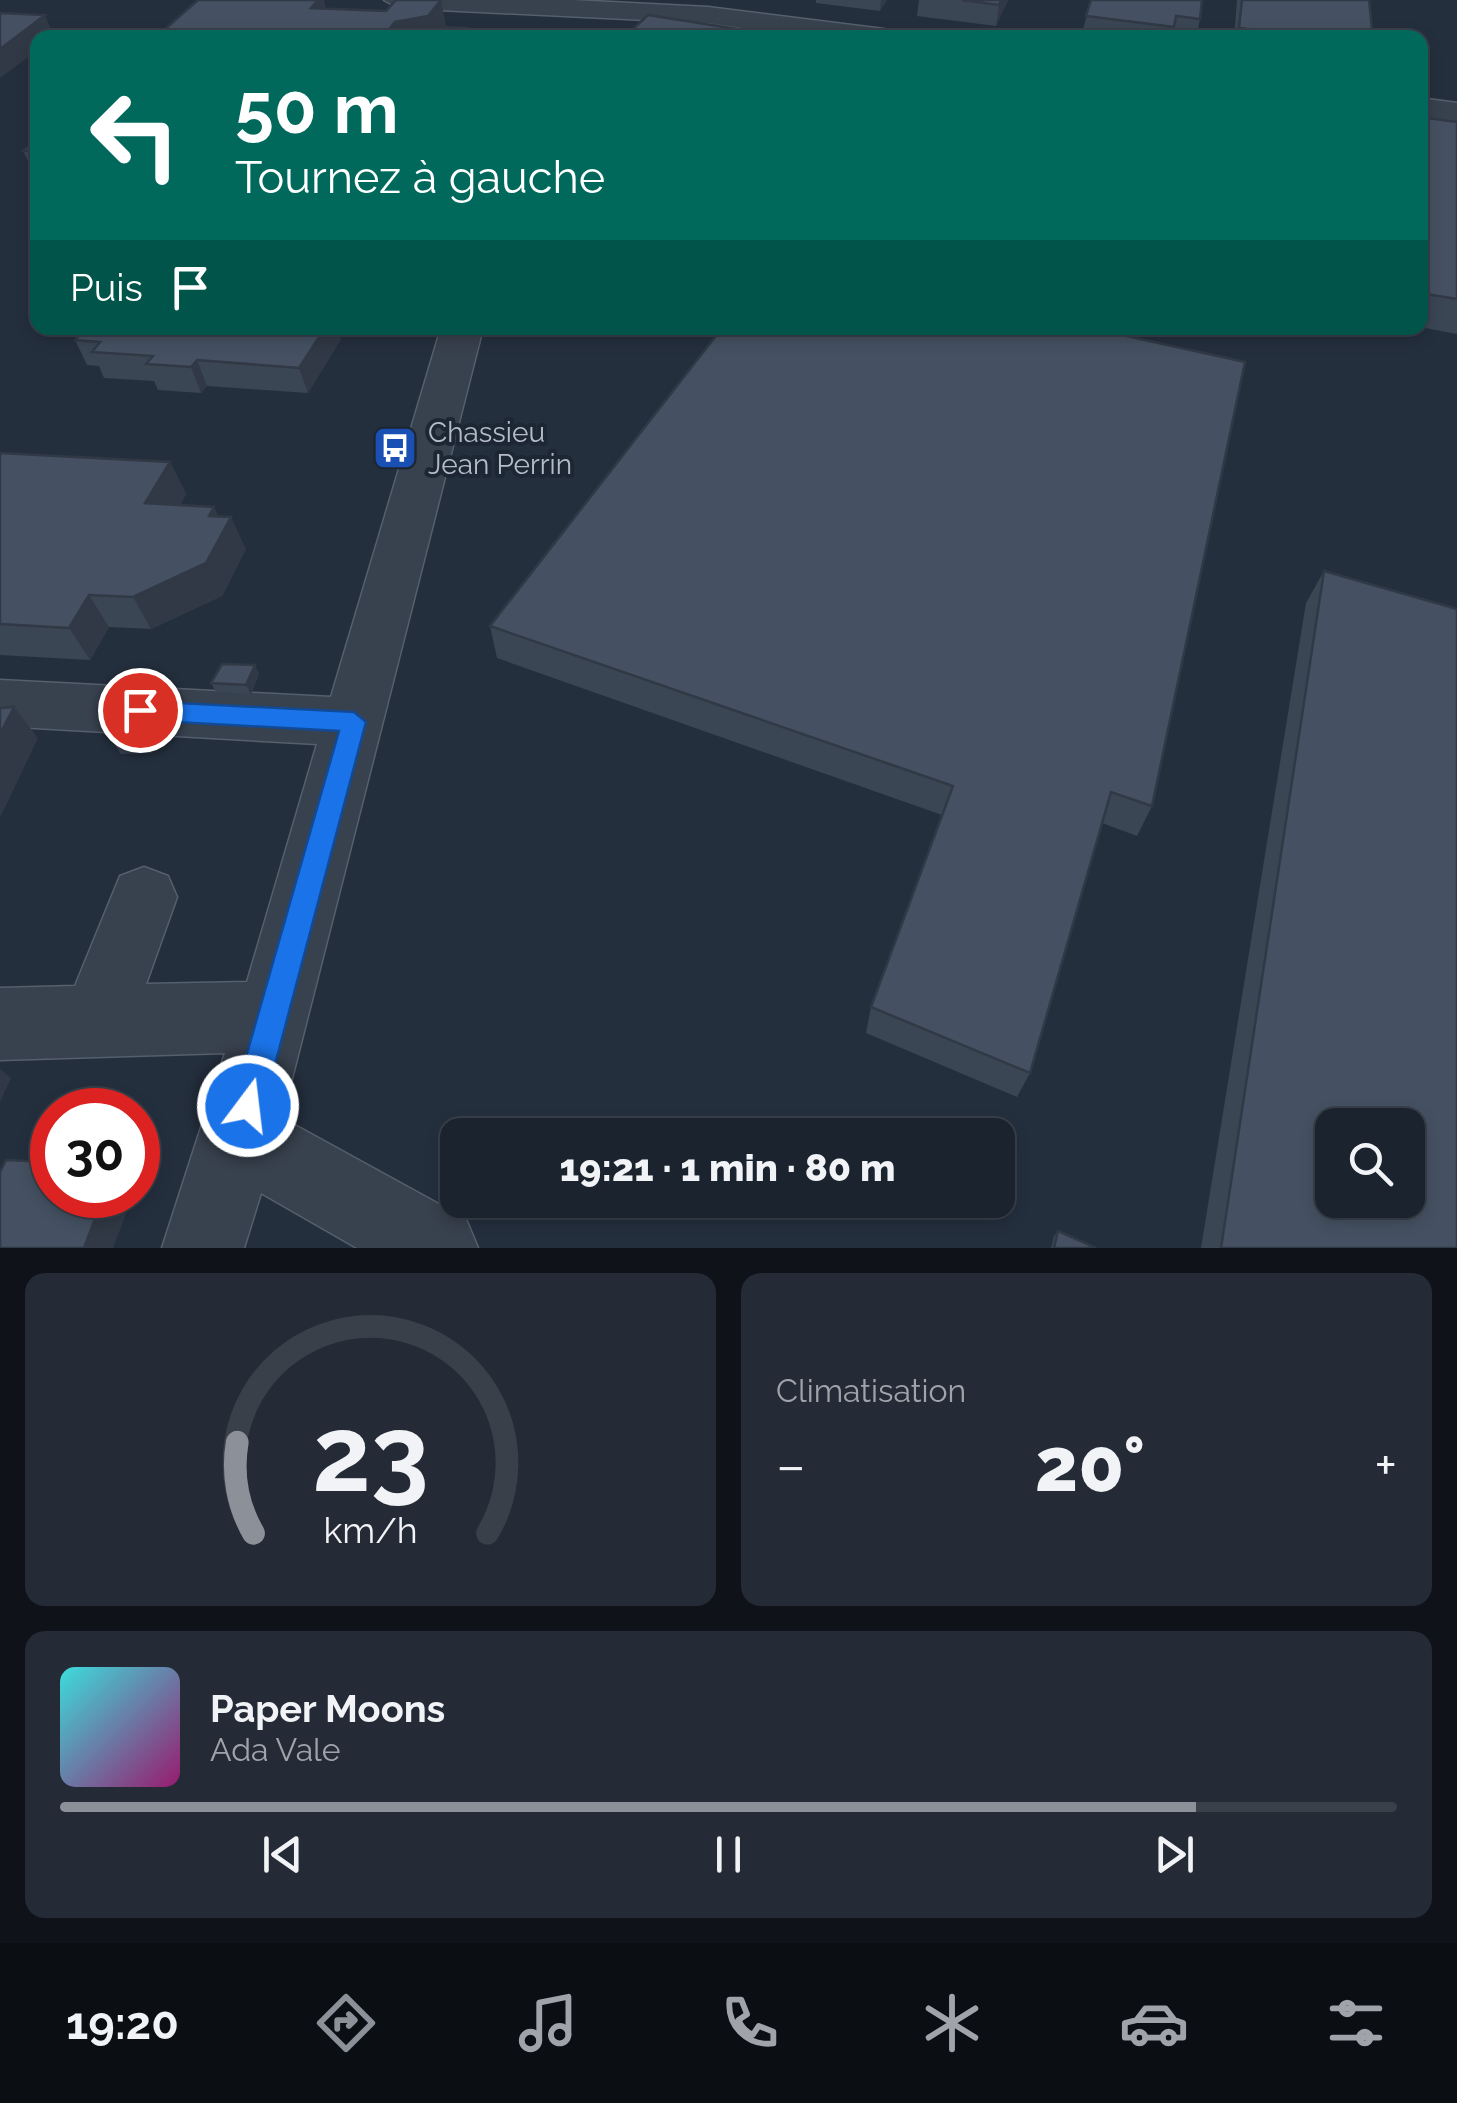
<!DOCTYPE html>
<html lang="fr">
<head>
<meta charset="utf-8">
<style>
	:root { --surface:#1b232e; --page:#242b36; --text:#f1f3f6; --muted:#a0a4aa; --line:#39404a; --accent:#8c9099 }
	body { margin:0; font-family:Raleway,sans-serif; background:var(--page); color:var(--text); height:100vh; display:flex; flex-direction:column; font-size:38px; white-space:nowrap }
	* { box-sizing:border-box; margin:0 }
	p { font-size:32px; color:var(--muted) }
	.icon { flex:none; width:55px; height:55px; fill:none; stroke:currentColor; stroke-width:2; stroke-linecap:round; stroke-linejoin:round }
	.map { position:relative; height:1248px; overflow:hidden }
	.details { display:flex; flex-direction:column; gap:25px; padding:25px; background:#0f1319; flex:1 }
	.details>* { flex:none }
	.top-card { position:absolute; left:30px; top:30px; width:1398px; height:305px; border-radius:20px; box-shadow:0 5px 15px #0003,0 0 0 2px var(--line); background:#00695c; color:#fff; overflow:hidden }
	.tools { position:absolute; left:1315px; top:1108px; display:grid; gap:20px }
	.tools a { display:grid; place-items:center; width:110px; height:110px; border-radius:20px; background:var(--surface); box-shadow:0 5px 15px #0003,0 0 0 2px var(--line); font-size:50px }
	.speed { position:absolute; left:30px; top:1088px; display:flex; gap:20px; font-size:50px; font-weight:700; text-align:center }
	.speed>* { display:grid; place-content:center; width:130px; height:130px; border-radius:50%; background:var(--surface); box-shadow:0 5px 15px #0003,0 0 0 2px var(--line); line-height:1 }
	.speed .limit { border:15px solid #d22; background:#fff; color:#111 }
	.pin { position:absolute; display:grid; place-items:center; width:85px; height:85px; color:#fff; margin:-42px; border:5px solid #fff; border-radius:50%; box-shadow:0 2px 10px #0007 }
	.me { position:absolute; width:110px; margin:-55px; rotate:15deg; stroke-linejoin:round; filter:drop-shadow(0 0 8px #0008) }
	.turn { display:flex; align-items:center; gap:35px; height:210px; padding:0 40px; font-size:45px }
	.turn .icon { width:130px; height:130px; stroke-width:2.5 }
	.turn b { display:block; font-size:70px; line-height:85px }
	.then { display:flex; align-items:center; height:95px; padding:0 40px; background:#0003; gap:20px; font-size:38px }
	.big { font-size:75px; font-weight:800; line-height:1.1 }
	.details .tile { flex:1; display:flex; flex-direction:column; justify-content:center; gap:15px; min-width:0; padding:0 35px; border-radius:20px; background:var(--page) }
	.details .dial { align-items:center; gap:0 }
	.dial svg { height:260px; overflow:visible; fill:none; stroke:var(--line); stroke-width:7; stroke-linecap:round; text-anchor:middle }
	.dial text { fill:var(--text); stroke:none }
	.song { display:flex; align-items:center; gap:30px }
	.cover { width:120px; height:120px; border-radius:15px; background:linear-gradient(135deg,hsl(180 70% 55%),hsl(320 70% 35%)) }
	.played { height:10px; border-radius:5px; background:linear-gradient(90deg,var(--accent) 85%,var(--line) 85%) }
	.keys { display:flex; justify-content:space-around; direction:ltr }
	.heat { display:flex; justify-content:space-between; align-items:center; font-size:55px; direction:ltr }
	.details .tiles { flex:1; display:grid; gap:25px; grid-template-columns:1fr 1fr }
	.tile:last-child { grid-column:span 2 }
	.trip { position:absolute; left:440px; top:1118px; width:575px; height:100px; border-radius:20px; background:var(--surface); box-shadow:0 5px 15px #0003,0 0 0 2px var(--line); font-weight:800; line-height:100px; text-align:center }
	.tab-bar { display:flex; height:160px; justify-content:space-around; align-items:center; background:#0b0e12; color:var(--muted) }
	.tab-bar .icon { width:70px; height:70px }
	.tab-bar .on { color:var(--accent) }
	.tab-bar b { font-size:45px; color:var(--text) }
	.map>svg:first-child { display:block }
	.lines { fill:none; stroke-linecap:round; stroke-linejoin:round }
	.minor-casing { stroke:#565f6c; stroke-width:3 }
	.minor { fill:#38414e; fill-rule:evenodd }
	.wall { fill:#3b4654 }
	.shaded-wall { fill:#303945 }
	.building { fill:#455162; stroke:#303945; stroke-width:2.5; fill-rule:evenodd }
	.route { fill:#1a73e8; stroke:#114b97; stroke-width:2.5 }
	.labels { text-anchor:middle; stroke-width:8; stroke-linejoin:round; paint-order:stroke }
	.poi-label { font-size:28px; fill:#b4bcc9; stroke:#1d2633; text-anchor:start }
</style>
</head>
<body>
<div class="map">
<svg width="1457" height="1248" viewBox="0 0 1457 1248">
	<rect width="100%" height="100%" fill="#242f3e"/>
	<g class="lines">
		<defs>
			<g id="minor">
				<polygon points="384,0 572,0 708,7 884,29 898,38 814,38 708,23 398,8"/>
				<polygon points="1420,98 1457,103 1457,123 1420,118"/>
				<polygon points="441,328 483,328 282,1118 466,1219 478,1248 357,1248 261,1193 244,1248 162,1248 225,1053 0,1060 0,988 75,986 120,876 144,867 168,876 177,897 146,984 247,982 317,744 0,726 0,680 331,697"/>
			</g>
		</defs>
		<use href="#minor" class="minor-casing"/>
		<use href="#minor" class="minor"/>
	</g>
	<g class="wall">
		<polygon points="816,0 887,0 880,11 816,3"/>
		<polygon points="919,0 1008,0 996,26 917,16"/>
		<polygon points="1091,0 1200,19 1196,38 1081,37"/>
		<polygon points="1237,0 1369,0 1373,38 1234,38"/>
		<polygon points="467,28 467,38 442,38 442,34"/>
		<polygon points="1420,117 1457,122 1457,334 1420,327"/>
		<polygon points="38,138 38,180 23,151"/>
		<polygon points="85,328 337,328 341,339 308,393 207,386 201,393 158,390 154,381 104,378 99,366 87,365 75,340"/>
		<polygon points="719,328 1090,328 1152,806 1137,836 1102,823 1030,1073 1017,1097 866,1033 871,1007 942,815 497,658 490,626 722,328"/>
		<polygon points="0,453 170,462 186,494 180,505 218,516 246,549 222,596 151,629 109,627 90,660 0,655"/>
		<polygon points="1324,571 1457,1248 1201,1248 1306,603"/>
		<polygon points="255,665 259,674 251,694 216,692 211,683"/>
		<polygon points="151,729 157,738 152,753 121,754 115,745"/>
		<polygon points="1058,1231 1096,1248 1051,1248 1054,1236"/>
	</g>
	<g class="shaded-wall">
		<polygon points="318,0 324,0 329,21 311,8"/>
		<polygon points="441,0 446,26 437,38 383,38 395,22"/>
		<polygon points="881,0 887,0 880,11"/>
		<polygon points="1001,0 1008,0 996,26 999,5"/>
		<polygon points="45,15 54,37 38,38 38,50 0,78 0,49"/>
		<polygon points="325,328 337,328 341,339 308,393 299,368"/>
		<polygon points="197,360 207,386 201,393 191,367"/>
		<polygon points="170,462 186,494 162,536 145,503"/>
		<polygon points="214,507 224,530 231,517 246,549 222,596 151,629 133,597"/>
		<polygon points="89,595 109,627 90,660 69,628"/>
		<polygon points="255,665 259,674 251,694 246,685"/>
		<polygon points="14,707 38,738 0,818 0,734"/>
		<polygon points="151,729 157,738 152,753 146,744"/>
		<polygon points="0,1069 11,1078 0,1102"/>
		<polygon points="104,1195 133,1195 113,1248 84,1248"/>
	</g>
	<g class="building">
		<polygon points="198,0 318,0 311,8 386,11 396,0 441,0 428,16 395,22 383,37 397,38 155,38"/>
		<polygon points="962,0 1001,0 999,5"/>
		<polygon points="1091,0 1202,0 1200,19 1176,16 1174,27 1086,16"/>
		<polygon points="1242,0 1369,0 1373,38 1323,38 1239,28"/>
		<polygon points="0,13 45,15 0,49"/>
		<polygon points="648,15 794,38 623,38"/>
		<polygon points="446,27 467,28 463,35 442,34"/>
		<polygon points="1173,30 1196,33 1196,38 1171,38"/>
		<polygon points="1420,117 1457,122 1457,299 1420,293"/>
		<polygon points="38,138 38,151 23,151"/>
		<polygon points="85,328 325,328 299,368 197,360 191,367 146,364 153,356 92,352 100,342 75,340"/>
		<polygon points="722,328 1090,328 1245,362 1152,806 1111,792 1030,1073 871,1007 953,786 490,626"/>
		<polygon points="0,453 170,462 145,503 214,507 209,516 231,517 206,563 133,597 89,595 69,628 0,624"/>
		<path d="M 1324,571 L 1457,609 L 1457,1248 L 1221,1248 ZM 1332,1125 L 1408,1125 L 1408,1200 L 1332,1200 Z"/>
		<polygon points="222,664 255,665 246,685 211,683"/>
		<polygon points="14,707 0,734 0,708"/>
		<polygon points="151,729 146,744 115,745 121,730"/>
		<polygon points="6,1160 52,1162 52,1195 104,1195 84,1248 0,1248 0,1172"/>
		<polygon points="1058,1231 1096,1248 1054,1248"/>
	</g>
	<polygon class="route" points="140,701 354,712 366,722 264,1106 259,1118 248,1122 237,1118 232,1106 339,731 140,720 128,710"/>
	<defs>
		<symbol id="bus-square" viewBox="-11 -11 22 22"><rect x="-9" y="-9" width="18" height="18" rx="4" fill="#1a4fb4" stroke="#1d2633"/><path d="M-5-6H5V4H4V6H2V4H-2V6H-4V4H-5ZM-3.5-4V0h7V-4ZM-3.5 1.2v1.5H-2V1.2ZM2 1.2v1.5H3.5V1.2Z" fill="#fff"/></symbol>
	</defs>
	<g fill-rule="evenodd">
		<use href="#bus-square" x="370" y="423" width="50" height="50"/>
	</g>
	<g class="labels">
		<g class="poi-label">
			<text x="428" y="442">Chassieu<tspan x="428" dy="32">Jean Perrin</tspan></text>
		</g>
	</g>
</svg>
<div class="tools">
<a><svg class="icon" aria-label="search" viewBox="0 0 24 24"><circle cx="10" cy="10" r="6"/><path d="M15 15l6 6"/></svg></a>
</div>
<div class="speed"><div class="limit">30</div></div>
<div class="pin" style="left:140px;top:710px;background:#d93025"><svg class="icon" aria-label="arrive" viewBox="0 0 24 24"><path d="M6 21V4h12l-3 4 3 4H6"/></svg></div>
<svg class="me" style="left:248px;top:1106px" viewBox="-20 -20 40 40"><circle r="17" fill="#1a73e8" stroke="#fff" stroke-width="3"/><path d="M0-11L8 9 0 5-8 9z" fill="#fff"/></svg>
<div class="trip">19:21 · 1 min · 80 m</div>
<div class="top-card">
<div class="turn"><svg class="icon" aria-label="left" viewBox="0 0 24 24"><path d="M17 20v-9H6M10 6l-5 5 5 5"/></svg><div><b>50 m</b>Tournez à gauche</div></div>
<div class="then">Puis<svg class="icon" aria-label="arrive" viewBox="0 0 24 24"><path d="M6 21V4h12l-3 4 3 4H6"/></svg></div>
</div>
</div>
<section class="details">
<div class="tiles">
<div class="tile dial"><svg viewBox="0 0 100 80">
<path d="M14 69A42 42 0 1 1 86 69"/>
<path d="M14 69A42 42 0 0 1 9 41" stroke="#8c9099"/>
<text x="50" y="56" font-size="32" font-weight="700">23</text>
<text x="50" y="72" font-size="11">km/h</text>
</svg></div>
<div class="tile"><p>Climatisation</p>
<div class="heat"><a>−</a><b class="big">20°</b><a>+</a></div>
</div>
<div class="tile">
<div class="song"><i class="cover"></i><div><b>Paper Moons</b><p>Ada Vale</p></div></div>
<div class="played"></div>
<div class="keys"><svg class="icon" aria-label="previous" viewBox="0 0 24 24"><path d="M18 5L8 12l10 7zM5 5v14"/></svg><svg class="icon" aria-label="pause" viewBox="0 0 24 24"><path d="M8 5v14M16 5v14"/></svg><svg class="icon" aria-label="next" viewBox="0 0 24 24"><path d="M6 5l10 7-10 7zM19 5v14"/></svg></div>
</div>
</div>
</section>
<nav class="tab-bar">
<b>19:20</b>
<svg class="icon on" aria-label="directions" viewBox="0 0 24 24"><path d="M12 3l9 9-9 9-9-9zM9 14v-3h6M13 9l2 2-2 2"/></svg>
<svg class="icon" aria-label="music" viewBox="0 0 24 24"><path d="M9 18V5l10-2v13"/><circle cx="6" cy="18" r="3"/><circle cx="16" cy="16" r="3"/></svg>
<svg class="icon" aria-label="phone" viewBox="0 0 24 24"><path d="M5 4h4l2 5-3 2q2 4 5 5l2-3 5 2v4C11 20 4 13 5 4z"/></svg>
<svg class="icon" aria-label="climate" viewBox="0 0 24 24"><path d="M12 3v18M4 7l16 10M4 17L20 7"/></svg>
<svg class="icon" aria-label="car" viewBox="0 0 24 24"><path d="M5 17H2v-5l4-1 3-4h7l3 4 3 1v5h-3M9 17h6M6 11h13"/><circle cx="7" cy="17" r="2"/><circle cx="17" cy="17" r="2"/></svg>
<svg class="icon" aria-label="filters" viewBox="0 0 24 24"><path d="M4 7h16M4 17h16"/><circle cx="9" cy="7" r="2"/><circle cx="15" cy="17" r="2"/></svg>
</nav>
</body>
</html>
